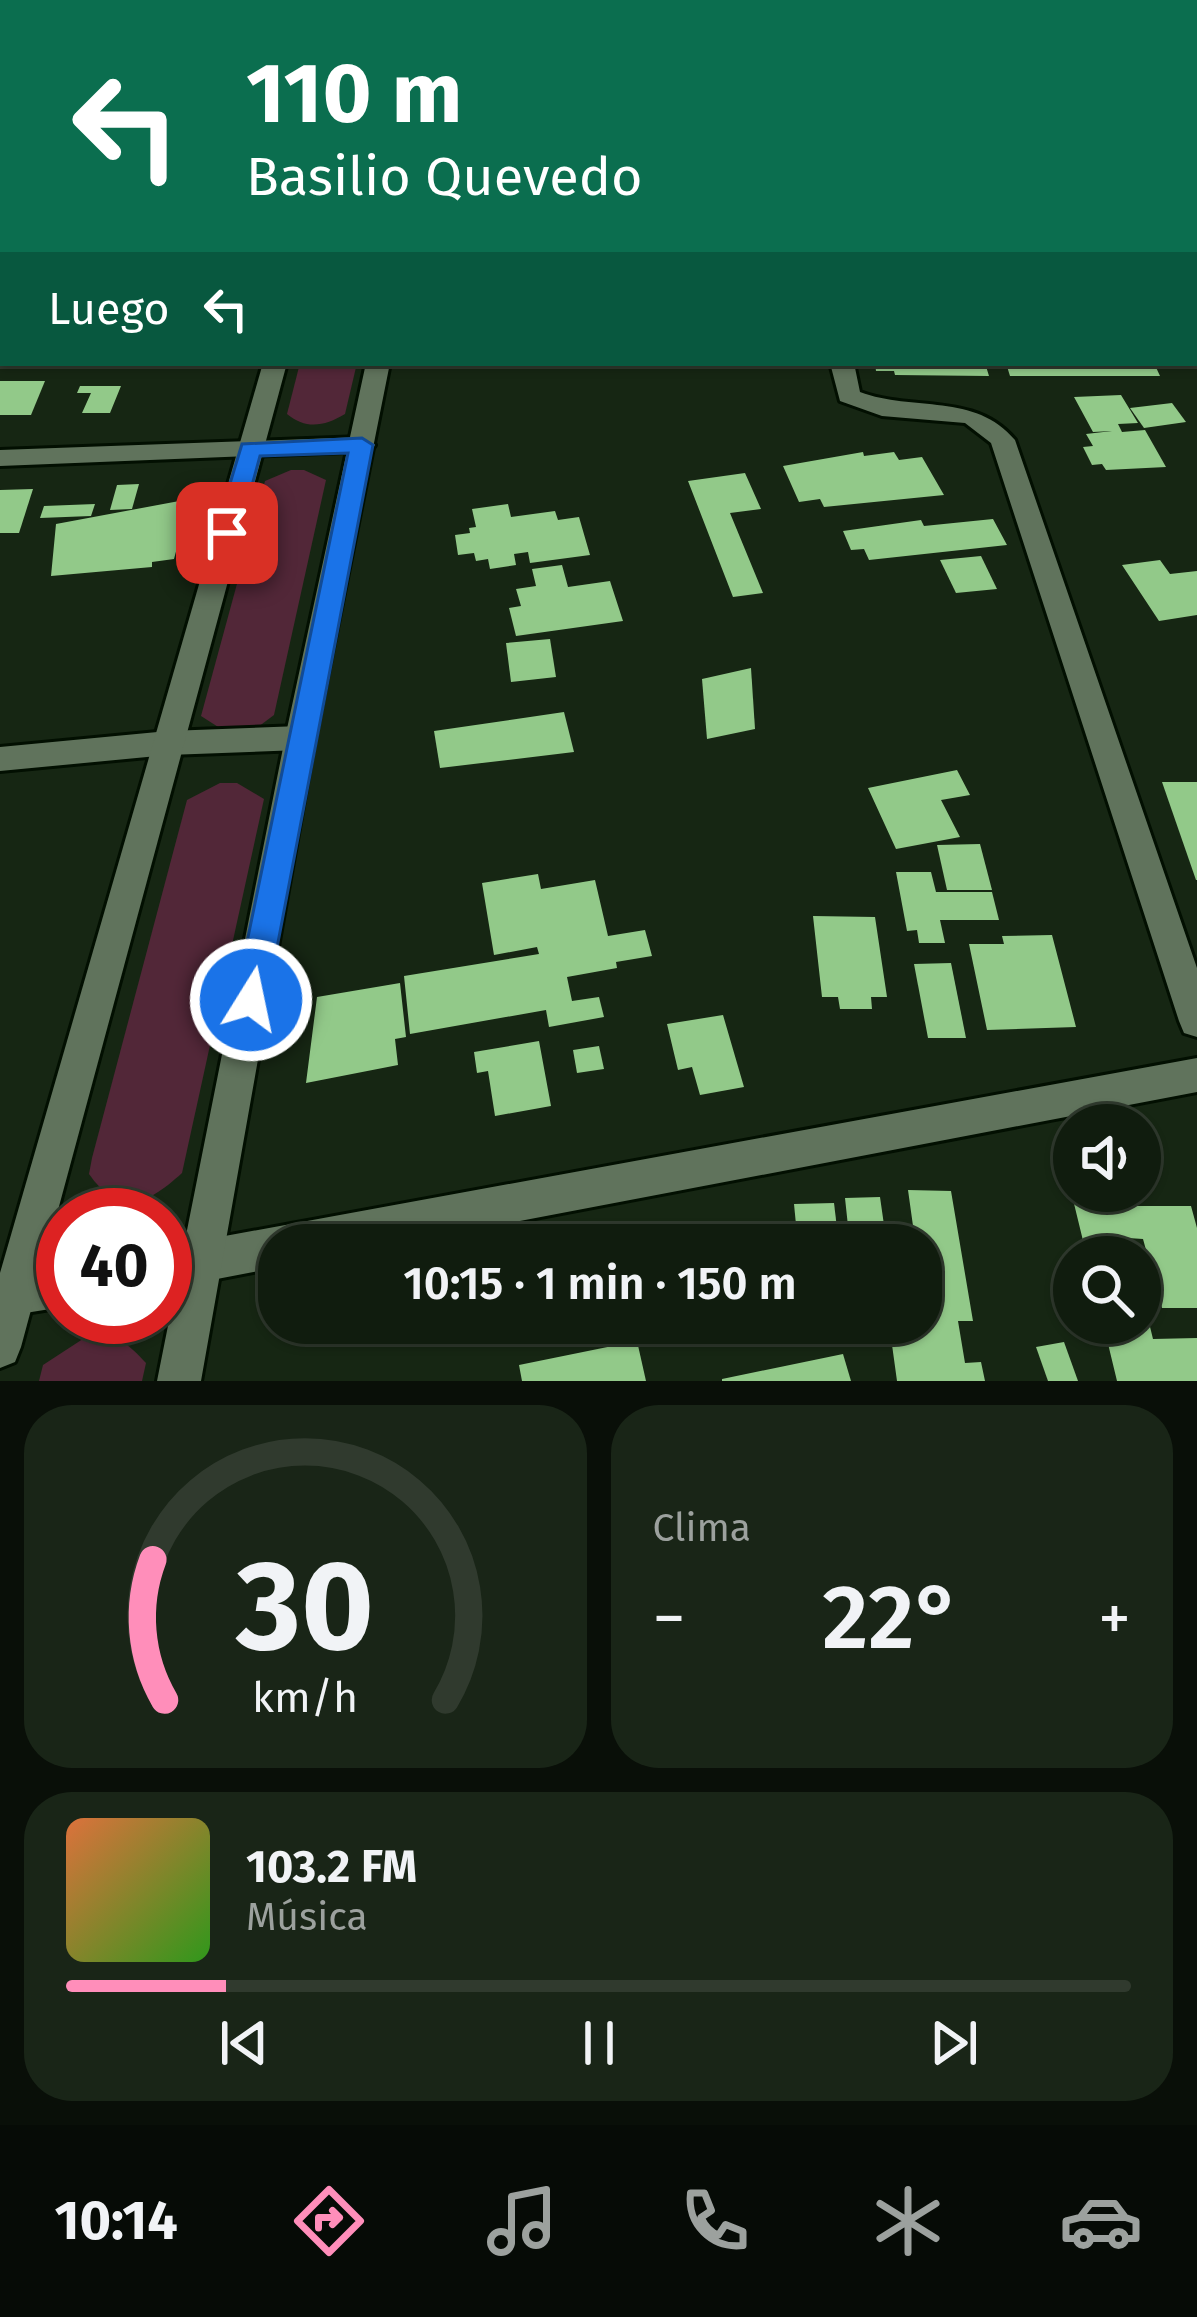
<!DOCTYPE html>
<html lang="es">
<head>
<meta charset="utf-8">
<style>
	:root { --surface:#101c0e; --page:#192517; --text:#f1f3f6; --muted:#9ca19e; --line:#303a2e; --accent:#ff8eba }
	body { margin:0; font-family:"Fira Sans",sans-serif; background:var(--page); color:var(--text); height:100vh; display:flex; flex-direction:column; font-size:45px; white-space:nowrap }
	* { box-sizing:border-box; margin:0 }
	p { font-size:39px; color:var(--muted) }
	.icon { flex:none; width:66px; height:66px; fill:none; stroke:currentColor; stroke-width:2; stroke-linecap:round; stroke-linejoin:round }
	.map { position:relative; height:1381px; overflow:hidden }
	.sheet { display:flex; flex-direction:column; gap:24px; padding:24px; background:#090f08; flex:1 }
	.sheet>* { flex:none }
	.guide { position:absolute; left:0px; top:0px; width:1197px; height:366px; box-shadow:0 3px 9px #0004,0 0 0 3px var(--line); background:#0b6e4f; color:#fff; overflow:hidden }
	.fabs { position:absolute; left:1053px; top:1104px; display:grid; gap:24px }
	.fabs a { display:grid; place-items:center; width:108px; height:108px; border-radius:50%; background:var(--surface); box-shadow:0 3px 9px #0004,0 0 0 3px var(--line); font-size:60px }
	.speed { position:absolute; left:36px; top:1188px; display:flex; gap:24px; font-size:60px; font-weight:700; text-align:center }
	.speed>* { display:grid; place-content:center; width:156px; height:156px; border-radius:50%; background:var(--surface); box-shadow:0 3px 9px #0004,0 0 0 3px var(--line); line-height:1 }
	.speed .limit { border:18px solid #d22; background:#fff; color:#111 }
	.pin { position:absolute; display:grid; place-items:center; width:102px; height:102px; color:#fff; margin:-51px; border-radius:24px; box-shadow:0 6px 18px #0006 }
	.me { position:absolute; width:132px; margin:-66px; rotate:10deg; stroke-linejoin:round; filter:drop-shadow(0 0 9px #0008) }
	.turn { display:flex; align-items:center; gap:42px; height:252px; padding:0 48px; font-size:54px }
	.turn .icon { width:156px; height:156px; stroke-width:2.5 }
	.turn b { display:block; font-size:84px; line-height:102px }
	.then { display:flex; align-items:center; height:114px; padding:0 48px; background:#0003; gap:24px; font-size:45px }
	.big { font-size:90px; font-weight:600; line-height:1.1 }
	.sheet .tile { flex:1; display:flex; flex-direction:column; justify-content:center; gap:18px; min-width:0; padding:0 42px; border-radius:48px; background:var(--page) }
	.sheet .dial { align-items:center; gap:0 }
	.dial svg { height:312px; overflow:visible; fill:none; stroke:var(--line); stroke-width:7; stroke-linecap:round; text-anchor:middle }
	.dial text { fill:var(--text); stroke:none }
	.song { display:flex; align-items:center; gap:36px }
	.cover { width:144px; height:144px; border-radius:18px; background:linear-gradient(135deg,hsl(20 70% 55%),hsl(110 70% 35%)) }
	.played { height:12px; border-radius:6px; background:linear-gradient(90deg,var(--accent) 15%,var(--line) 15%) }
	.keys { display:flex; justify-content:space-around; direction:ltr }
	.heat { display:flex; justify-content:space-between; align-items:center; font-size:66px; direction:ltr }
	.sheet .tiles { flex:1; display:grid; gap:24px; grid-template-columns:1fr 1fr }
	.tile:last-child { grid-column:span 2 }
	.trip { position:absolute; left:258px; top:1224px; width:684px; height:120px; border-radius:48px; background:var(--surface); box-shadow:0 3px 9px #0004,0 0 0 3px var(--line); font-weight:600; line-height:120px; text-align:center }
	.dock { display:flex; height:192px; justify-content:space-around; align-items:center; background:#060b06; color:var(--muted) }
	.dock .icon { width:84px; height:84px }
	.dock .selected { color:var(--accent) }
	.dock b { font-size:54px; color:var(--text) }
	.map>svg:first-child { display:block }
	.green { fill:#522738 }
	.building { fill:#92c989 }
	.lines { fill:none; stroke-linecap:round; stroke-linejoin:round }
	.minor-casing { stroke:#020f01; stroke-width:6 }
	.tertiary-casing { stroke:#020f01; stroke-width:6 }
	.minor { fill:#60735c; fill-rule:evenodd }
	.tertiary { fill:#60735c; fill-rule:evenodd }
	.route { fill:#1a73e8; stroke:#114b97; stroke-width:3 }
</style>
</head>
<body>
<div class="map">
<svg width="1197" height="1381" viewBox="0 0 1197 1381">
	<rect width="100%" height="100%" fill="#162613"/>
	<g class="green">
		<path d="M 300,363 L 357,363 L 345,414 C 325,426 306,430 287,414 Z"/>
		<polygon points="291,470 304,470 326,480 274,715 258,727 226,732 201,716 265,481"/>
		<path d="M 220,783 L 237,783 L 264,799 L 182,1173 C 148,1204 120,1218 89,1174 L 92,1158 L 187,800 Z"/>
		<path d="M 89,1335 C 116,1334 128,1343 146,1363 L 142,1381 L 39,1381 L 43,1365 Z"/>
	</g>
	<g class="building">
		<polygon points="875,363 985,363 989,376 895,375 894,371 876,371"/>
		<polygon points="1006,363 1154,363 1160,376 1010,376"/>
		<polygon points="0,381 45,381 31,415 0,415"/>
		<polygon points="80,386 121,386 110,413 82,413 91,393 77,393"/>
		<polygon points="1121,395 1138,423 1118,424 1122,432 1145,430 1166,467 1106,470 1102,464 1092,465 1083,447 1093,446 1086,434 1112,431 1093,432 1074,397"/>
		<polygon points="1172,403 1186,422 1144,428 1130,408"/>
		<polygon points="863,452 864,456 894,452 899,460 922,457 944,495 824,507 820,499 799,502 783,466"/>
		<polygon points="745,473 761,509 730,513 763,593 733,597 688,481"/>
		<polygon points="139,484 132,509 110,510 117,485"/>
		<polygon points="33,489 19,533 0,533 0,490"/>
		<polygon points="190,499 174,559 152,562 152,567 51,576 56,524"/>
		<polygon points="95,504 91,516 40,518 44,506"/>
		<polygon points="508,504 511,517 555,511 558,520 579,517 590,555 530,563 528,552 514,554 516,565 490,569 488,559 476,561 474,553 458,555 455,535 470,533 469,528 476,527 472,509"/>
		<polygon points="993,519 1007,545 869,560 864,549 851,550 843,531 921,520 924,526"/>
		<polygon points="981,556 997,589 956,593 940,560"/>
		<polygon points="1160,560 1170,574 1197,571 1197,615 1159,621 1122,565"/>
		<polygon points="562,565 568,587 610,581 623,621 516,636 509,608 521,606 516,589 536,586 532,569"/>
		<polygon points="550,639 556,677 511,682 506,643"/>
		<polygon points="751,668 755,729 707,739 702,679"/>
		<polygon points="564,712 574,752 440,768 434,731"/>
		<polygon points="957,770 970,795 941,800 960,837 896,849 868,788"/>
		<polygon points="1162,782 1197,782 1197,880 1196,880"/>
		<polygon points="980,844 992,890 947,890 937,845"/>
		<polygon points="896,872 931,872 936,892 992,892 999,920 940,920 945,943 919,943 917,930 907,931"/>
		<polygon points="538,874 541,889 595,880 608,936 645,930 652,956 616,962 617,968 567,977 572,1001 599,997 604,1017 549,1027 546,1010 410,1034 404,976 539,954 537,947 494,955 482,883"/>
		<polygon points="813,916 875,917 887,997 871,997 872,1009 840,1009 838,997 822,997"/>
		<polygon points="1052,935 1076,1027 987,1030 969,944 1004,944 1002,936"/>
		<polygon points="951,963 966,1038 928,1038 914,964"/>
		<polygon points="400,983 406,1037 395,1039 398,1065 306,1083 317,997"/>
		<polygon points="723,1015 744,1087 700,1095 692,1067 678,1070 667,1024"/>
		<polygon points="539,1041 551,1106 495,1116 488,1071 477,1073 474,1052"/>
		<polygon points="599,1046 604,1069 577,1073 573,1050"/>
		<polygon points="1068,1179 1074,1179 1074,1191 1115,1191 1119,1206 1191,1206 1197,1228 1197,1308 1162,1308 1143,1239 1128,1238 1132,1257 1087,1257"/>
		<polygon points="908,1190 951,1191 973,1321 958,1321 965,1363 981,1362 985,1381 897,1381 889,1323 921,1323 921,1245 850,1245 845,1198 880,1197 885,1232 914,1233"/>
		<polygon points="834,1203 839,1245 798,1245 794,1204"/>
		<polygon points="1142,1294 1153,1339 1197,1338 1197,1381 1117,1381 1103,1323 1140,1323"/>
		<polygon points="637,1341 646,1381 522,1381 519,1365"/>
		<polygon points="1064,1342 1078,1381 1048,1381 1036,1347"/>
		<polygon points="843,1354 851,1381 722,1381 722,1379"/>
	</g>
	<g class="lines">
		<defs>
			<g id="minor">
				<rect x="764" y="0" width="16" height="3"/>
				<polygon points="1046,0 1062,0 1064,3 1048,3"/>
				<rect x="1194" y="108" width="3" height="12"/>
				<rect x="0" y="135" width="3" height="12"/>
				<polygon points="1194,273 1197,274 1197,293 1194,292"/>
				<path d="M 830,363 L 854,363 L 860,392 C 913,412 975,392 1015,440 L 1197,968 L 1197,1037 L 1184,1033 L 1179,1021 L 991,443 L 965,423 L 882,416 L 840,401 Z"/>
				<polygon points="362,437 371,439 375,445 371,451 0,466 0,450"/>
				<polygon points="300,726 311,730 315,738 311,746 300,750 168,755 0,771 0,747 168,731"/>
				<polygon points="1197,1058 1197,1092 394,1245 279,1245 279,1267 165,1289 165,1247"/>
				<polygon points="63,1265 63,1307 0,1317 0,1275"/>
			</g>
			<g id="tertiary">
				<rect x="440" y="0" width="16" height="3"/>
				<polygon points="263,363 287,363 21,1347 15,1362 0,1368 0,1273"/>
				<polygon points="366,363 390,363 315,738 201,1381 157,1381 285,738"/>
			</g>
		</defs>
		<use href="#minor" class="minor-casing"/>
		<use href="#tertiary" class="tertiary-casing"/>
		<use href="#minor" class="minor"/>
		<use href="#tertiary" class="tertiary"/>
	</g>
	<polygon class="route" points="362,438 373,445 267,1000 263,1010 251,1014 240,1010 235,1000 348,453 260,456 239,533 227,541 215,533 242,444"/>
</svg>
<div class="fabs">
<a><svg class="icon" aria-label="sound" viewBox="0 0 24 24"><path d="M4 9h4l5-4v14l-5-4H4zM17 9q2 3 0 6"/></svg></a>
<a><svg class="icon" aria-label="search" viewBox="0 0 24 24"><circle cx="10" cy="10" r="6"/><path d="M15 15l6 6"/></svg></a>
</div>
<div class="speed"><div class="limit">40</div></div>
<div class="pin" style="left:227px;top:533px;background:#d93025"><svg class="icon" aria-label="arrive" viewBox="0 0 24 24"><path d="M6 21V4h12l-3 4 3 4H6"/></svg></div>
<svg class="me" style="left:251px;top:1000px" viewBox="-20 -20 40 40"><circle r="17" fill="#1a73e8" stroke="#fff" stroke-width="3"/><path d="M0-11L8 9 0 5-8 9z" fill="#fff"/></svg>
<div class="trip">10:15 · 1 min · 150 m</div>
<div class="guide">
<div class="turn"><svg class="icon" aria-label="left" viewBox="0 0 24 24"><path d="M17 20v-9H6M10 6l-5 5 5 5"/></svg><div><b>110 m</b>Basilio Quevedo</div></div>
<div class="then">Luego<svg class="icon" aria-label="left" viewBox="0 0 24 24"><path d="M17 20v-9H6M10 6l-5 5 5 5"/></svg></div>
</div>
</div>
<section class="sheet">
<div class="tiles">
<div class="tile dial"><svg viewBox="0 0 100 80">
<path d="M14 69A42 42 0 1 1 86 69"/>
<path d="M14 69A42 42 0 0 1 11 33" stroke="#ff8eba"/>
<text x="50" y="56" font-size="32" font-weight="700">30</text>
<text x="50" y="72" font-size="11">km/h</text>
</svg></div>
<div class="tile"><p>Clima</p>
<div class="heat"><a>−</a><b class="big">22°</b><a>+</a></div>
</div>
<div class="tile">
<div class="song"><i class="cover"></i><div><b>103.2 FM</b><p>Música</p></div></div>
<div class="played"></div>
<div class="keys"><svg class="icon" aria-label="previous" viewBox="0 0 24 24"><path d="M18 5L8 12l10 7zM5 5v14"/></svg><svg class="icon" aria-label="pause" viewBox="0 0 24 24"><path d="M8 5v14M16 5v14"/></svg><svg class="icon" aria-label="next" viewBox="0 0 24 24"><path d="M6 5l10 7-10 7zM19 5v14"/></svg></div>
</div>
</div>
</section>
<nav class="dock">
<b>10:14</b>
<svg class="icon selected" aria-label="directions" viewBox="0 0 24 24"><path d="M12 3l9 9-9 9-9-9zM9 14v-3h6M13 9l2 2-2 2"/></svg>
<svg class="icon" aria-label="music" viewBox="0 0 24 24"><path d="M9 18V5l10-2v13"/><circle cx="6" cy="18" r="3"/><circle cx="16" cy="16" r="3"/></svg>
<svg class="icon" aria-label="phone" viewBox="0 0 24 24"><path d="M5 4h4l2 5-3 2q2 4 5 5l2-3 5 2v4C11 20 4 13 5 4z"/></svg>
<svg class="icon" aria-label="climate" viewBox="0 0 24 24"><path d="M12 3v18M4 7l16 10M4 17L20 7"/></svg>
<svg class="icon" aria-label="car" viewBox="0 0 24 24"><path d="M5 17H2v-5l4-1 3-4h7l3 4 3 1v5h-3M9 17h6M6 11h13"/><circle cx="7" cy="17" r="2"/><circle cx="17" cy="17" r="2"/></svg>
</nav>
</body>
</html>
